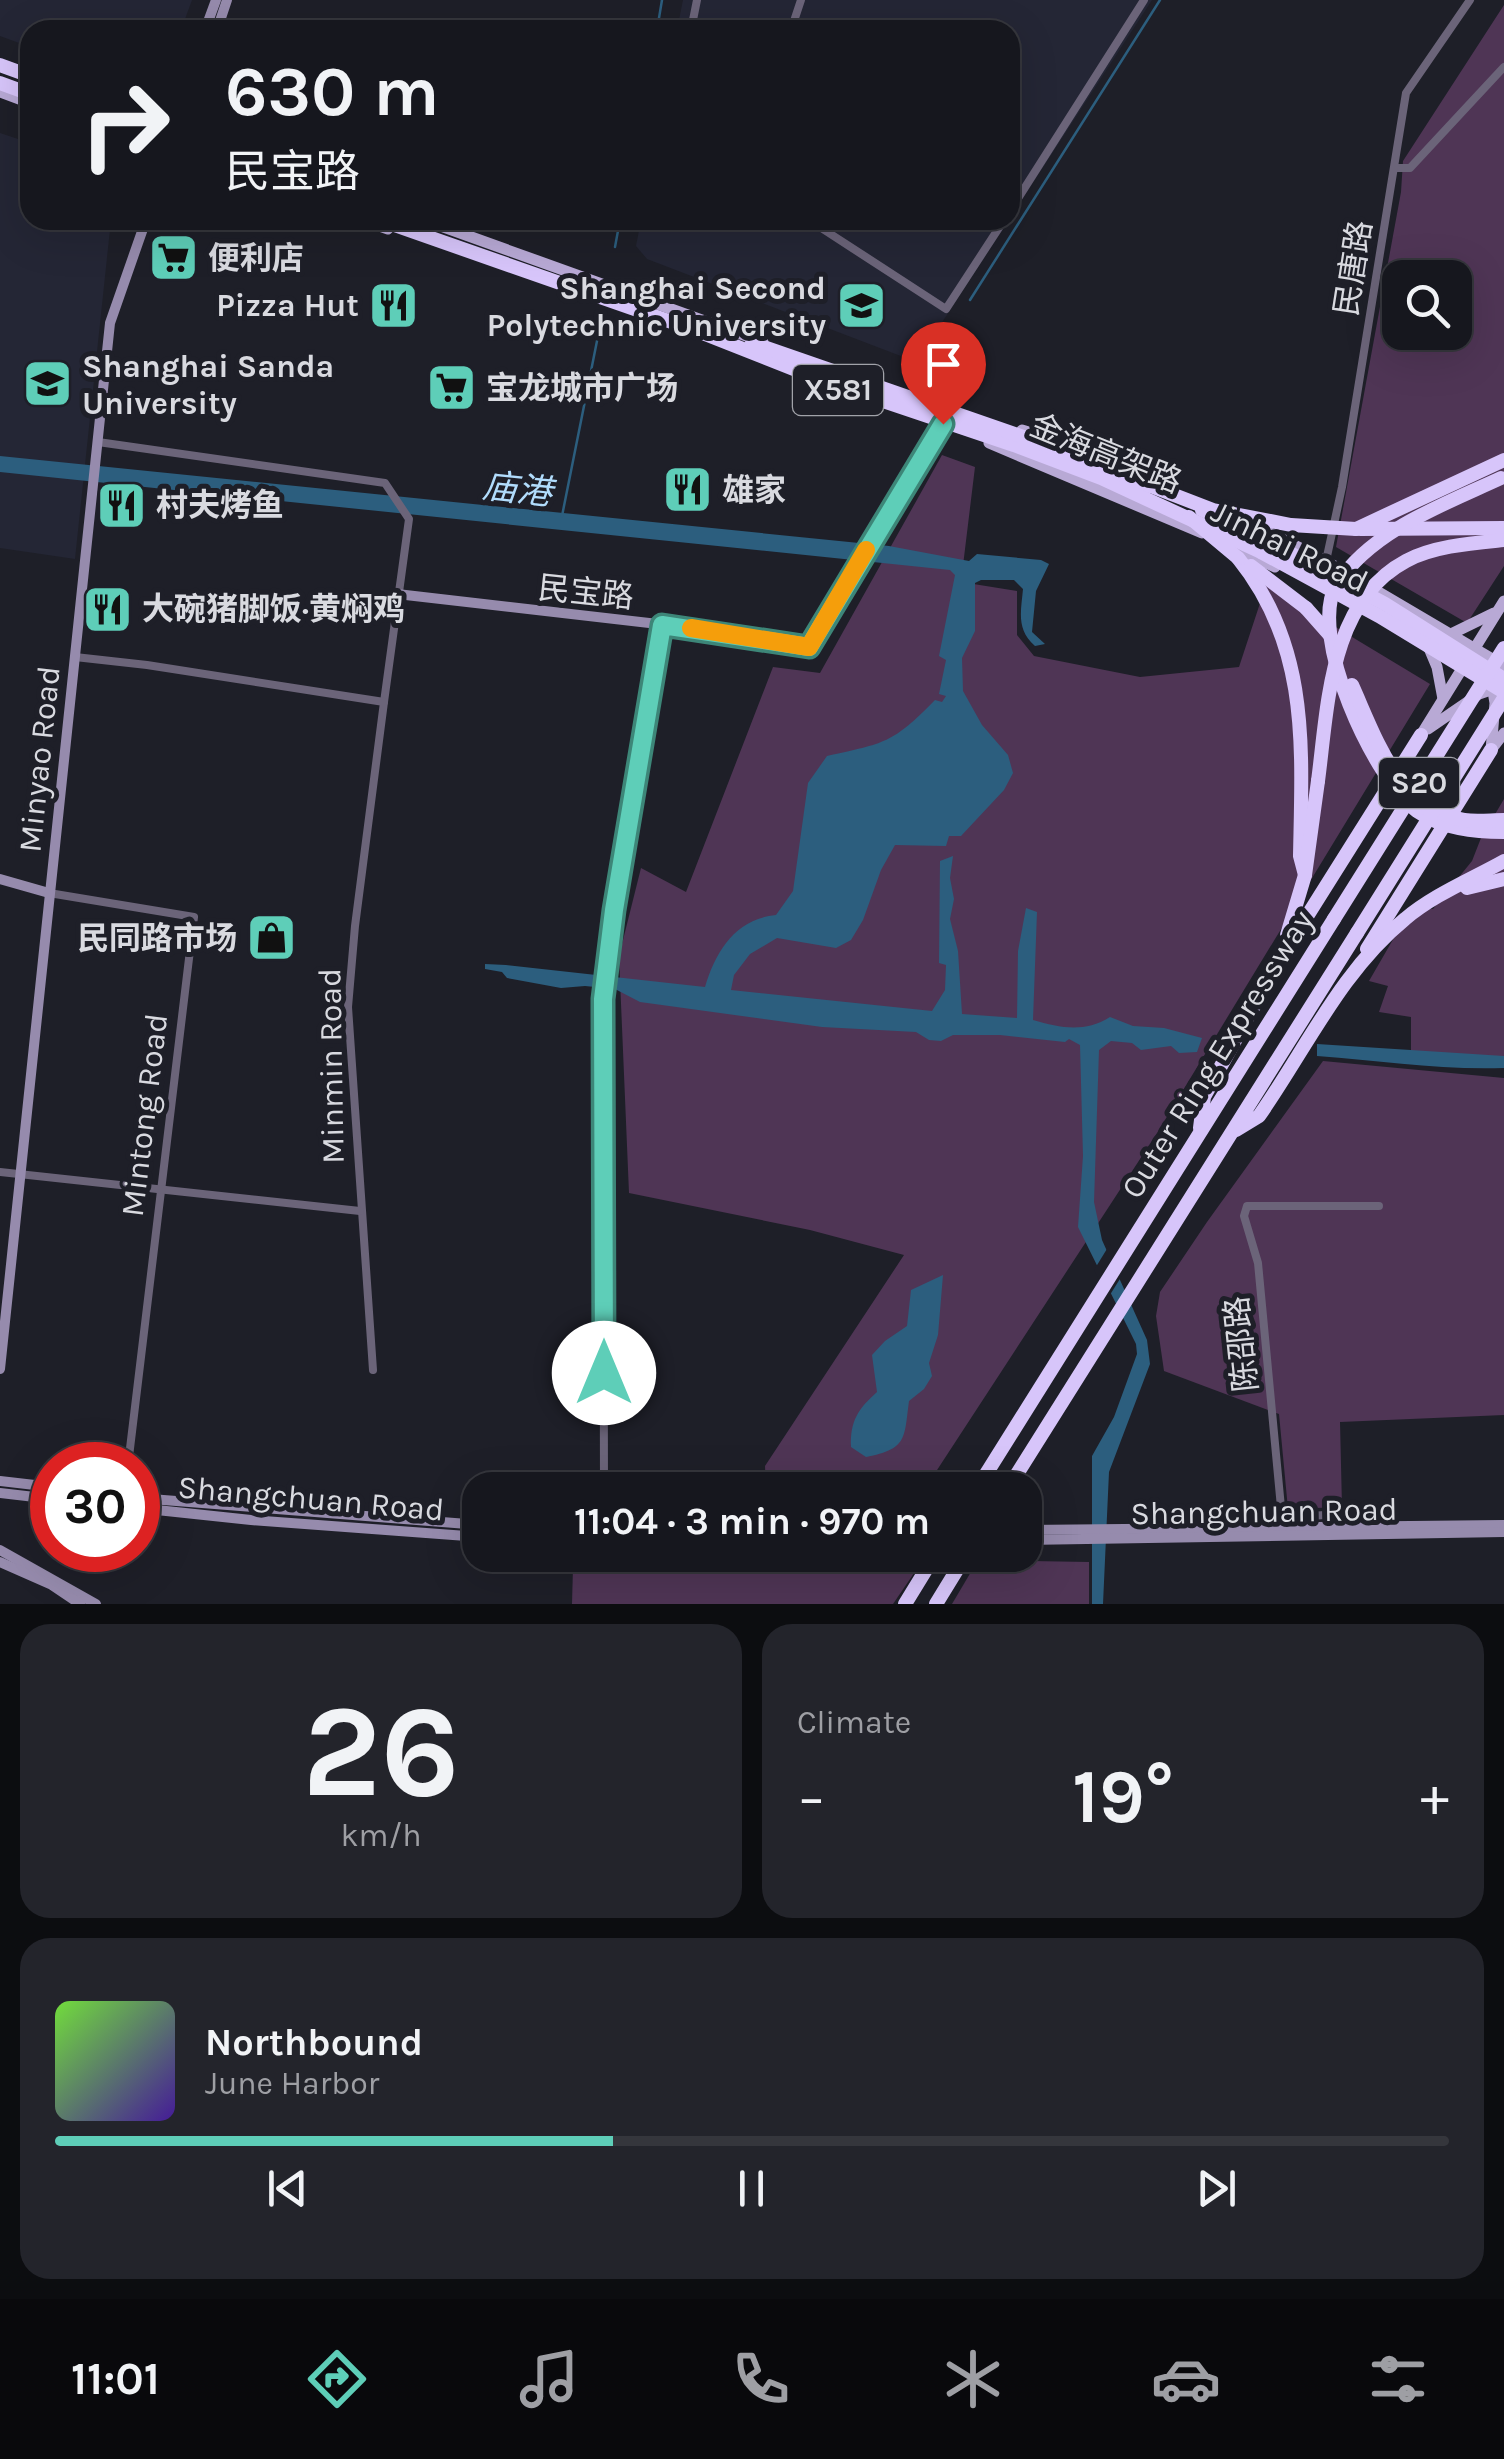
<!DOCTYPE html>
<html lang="en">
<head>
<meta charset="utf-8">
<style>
	:root { --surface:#16171e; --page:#23242b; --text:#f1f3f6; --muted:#9e9fa4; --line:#35363c; --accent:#5eceb8 }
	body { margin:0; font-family:Karla,"Noto Sans SC",sans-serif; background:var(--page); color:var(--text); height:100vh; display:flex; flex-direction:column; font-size:38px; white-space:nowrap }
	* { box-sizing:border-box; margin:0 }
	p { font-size:32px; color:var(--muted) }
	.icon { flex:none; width:55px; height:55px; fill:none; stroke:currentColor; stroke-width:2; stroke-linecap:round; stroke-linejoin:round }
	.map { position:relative; height:1604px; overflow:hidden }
	.panel { display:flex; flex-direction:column; gap:20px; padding:20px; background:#0c0d10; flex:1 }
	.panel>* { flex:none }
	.hud { position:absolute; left:20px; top:20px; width:1000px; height:210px; border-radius:30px; box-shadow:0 10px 40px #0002,0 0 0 2px var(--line); background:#16171e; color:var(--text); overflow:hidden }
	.fabs { position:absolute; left:1382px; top:260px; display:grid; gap:20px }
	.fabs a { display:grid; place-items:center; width:90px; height:90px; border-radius:20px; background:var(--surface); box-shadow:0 10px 40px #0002,0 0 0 2px var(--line); font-size:50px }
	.speed { position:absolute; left:30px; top:1442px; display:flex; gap:20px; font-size:50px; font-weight:700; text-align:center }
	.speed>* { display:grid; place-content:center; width:130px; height:130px; border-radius:50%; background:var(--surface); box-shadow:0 10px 40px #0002,0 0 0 2px var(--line); line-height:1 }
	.speed .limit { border:15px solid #d22; background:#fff; color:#111 }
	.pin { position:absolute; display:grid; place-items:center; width:85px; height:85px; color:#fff; margin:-102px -42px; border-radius:50% 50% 50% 0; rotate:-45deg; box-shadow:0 0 10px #0007 }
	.pin .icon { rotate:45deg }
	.me { position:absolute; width:110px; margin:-55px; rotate:0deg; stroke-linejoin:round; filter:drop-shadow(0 0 8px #0008) }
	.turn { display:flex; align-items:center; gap:35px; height:210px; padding:0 40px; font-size:45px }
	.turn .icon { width:130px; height:130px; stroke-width:2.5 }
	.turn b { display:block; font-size:70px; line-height:85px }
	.big { font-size:75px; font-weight:700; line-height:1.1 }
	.panel .tile { flex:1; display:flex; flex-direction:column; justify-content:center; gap:15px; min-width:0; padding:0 35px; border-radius:30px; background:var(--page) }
	.panel .dial { align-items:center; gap:0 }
	.dial b { font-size:130px; line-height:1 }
	.song { display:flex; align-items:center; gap:30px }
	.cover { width:120px; height:120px; border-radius:15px; background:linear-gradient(135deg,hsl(100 70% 55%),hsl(260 70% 35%)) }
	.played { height:10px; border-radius:5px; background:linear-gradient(90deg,var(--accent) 40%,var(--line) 40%) }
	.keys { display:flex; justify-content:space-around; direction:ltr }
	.heat { display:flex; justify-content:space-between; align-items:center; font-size:55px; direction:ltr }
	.panel .tiles { flex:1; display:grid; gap:20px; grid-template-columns:1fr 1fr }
	.tile:last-child { grid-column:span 2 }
	.trip { position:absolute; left:462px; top:1472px; width:580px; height:100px; border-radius:30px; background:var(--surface); box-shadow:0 10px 40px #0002,0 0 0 2px var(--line); font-weight:700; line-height:100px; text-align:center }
	.tab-bar { display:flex; height:160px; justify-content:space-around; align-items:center; background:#09090c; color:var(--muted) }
	.tab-bar .icon { width:70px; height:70px }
	.tab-bar .on { color:var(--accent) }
	.tab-bar b { font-size:45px; color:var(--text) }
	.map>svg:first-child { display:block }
	.built { fill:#242635 }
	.green { fill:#4f3555; fill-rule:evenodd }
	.water { fill:#2c5e7e }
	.pier { fill:#1e1f28 }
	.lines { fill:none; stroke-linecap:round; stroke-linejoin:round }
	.stream { stroke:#2c5e7e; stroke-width:2.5 }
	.street { stroke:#6b6479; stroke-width:8 }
	.secondary { stroke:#968bad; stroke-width:10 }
	.primary { stroke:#b8a9d5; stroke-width:11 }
	.highway { stroke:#d7c5fa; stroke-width:14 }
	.highway-bridge { stroke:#d7c5fa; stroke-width:14 }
	.route-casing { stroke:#3d8678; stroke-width:25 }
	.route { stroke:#5eceb8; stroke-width:18 }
	.slow { stroke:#f59e0b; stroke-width:18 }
	.labels { text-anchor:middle; stroke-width:10; stroke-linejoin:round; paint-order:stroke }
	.shield { fill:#1e1f28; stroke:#a1a2a9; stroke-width:2.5 }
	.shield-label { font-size:30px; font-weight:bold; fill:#d9dae0 }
	.poi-label { font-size:32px; font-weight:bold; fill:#d9dae0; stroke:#1e1f28; text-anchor:start }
	.street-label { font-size:32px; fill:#d9dae0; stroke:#1e1f28 }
	.water-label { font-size:35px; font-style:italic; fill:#b1dcfc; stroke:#1e1f28 }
</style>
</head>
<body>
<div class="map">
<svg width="1504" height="1604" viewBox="0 0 1504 1604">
	<rect width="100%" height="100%" fill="#1e1f28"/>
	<g class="built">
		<polygon points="0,0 192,0 181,30 30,30 30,47 0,36"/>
		<polygon points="683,0 1152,0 1010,218 1010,30 677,30"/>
		<polygon points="0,133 30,143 30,220 111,220 75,559 0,548"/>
		<polygon points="641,220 1009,220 922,353 906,358 647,259 636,246"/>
	</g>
	<g class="green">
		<path d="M 1504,5 L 1504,566 L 1467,623 L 1336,547 L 1401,192 L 1403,161 ZM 1400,278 L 1455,278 L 1455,332 L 1400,332 Z"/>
		<polygon points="942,455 975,467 961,582 1017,591 1017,635 1034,656 1140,677 1239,667 1266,585 1430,684 1157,1133 924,1490 766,1490 765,1466 904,1255 810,1230 629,1193 619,956 641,868 686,892 773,667 820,673"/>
		<polygon points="1504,799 1504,1058 1411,1052 1411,1017 1379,1012 1388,986 1369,981 1413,905 1433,909 1472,861 1481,838"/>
		<polygon points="1323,1061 1504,1078 1504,1415 1340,1422 1342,1507 1288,1509 1279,1414 1164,1371 1156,1316 1160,1292 1207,1222"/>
		<polygon points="923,1560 893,1604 572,1604 573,1567"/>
		<polygon points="978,1560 1089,1562 1089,1604 952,1604"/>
	</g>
	<g class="water">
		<path d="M 0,456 L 889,546 L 969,561 L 977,554 L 1041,560 L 1049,564 L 1036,591 L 1032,632 L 1045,644 L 1035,646 C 1016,629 1021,612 1023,589 L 1014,580 L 981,580 L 975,583 L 975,631 L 962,658 L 963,691 L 982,725 L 1008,755 L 1013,773 L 1004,790 L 961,836 L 949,836 L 946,846 L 895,845 L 881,870 L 863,920 L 851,940 L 836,948 L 777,938 L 750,954 L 734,975 L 731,990 L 932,1011 L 945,990 L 946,965 L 939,963 L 940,861 L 953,856 L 950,878 L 954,899 L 950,919 L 958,951 L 962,1014 L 1017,1018 L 1018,951 L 1026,908 L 1037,912 L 1033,1020 C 1061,1028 1084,1033 1110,1017 L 1133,1026 L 1164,1028 L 1202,1038 L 1197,1052 L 1179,1053 L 1171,1046 L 1141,1050 L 1132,1043 L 1111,1041 L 1099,1050 L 1094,1202 L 1102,1240 L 1147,1340 L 1150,1364 L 1109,1472 L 1103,1604 L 1092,1604 L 1092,1456 L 1114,1417 L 1137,1354 L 1136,1344 L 1078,1227 L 1083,1156 L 1080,1045 L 1069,1039 L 1065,1042 L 1000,1035 L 953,1035 L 941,1041 L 929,1040 L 916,1032 L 822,1027 L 640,1002 L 615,989 L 585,986 L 561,988 L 507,978 L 502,972 L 485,969 L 485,964 L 506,965 L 705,987 C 716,950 736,919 776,915 L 793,891 L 808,783 L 827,756 C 885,743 892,744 935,700 L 942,702 L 946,696 L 939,694 L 946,660 L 939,656 L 955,575 L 950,570 L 0,472 Z"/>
		<path d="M 1317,1044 L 1504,1056 L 1504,1068 C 1439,1070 1382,1061 1317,1056 Z"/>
		<path d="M 943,1275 L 938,1335 L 929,1363 L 932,1376 L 924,1389 L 909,1401 C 904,1438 908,1449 866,1457 L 851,1447 C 850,1421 858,1409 877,1392 L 872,1355 L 885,1341 L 907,1326 L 911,1290 Z"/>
	</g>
	<polygon class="pier" points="1110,1244 1123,1274 1108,1298 1094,1270"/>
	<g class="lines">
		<g class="stream">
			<polyline points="657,30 662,0"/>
			<polyline points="615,247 620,220"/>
			<polyline points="970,300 1160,0"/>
			<polyline points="562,516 599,331"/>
		</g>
		<g class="street">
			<polyline points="691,30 697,0"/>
			<polyline points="791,30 801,0"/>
			<polyline points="1395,168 1410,168 1504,67"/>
			<polyline points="1010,211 1144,0"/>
			<polyline points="809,220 946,309 1004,220"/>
			<polyline points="98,442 385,483 409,519 384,702"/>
			<polyline points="1326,561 1342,487 1406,93 1470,0"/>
			<polyline points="75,657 147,665 384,702 355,926 348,1007 373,1370"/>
			<polyline points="49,893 194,917 128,1465"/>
			<polyline points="0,1172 360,1211"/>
			<polyline points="604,1490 603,999 614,910 661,625"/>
			<polyline points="1373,1525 1339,1514 1282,1518 1258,1263 1244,1216 1247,1206 1379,1206"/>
		</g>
		<g class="secondary">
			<polyline points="205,30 216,0"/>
			<polyline points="217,30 227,0"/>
			<polyline points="397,594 684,627 809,647 943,424"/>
			<polyline points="0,879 49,893"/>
			<polyline points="0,1369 110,323 146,220"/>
			<polyline points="0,1481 52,1487"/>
			<polyline points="0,1493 52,1499"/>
			<polyline points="138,1498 480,1525"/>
			<polyline points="138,1508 251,1520 480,1537"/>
			<polyline points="1025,1530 1504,1525"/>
			<polyline points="1025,1540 1504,1532"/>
			<polyline points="0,1550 96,1604"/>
			<polyline points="0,1562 52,1585 80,1604"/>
		</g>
		<g class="primary">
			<polyline points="0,92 30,103"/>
			<polyline points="363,220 388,229"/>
			<polyline points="424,220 763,342"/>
			<polyline points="1022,430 1093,452 1172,488"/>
			<polyline points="989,443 1202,533"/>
			<polyline points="1244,520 1326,561 1504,666"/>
			<polyline points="1224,543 1275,567"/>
			<polyline points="1451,634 1494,613"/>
			<polyline points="1429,648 1437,667 1443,699"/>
			<polyline points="1428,729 1479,694 1502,686"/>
			<polyline points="1421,735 1504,601"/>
			<polyline points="1491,750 1495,703 1492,685"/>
			<polyline points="1491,750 1504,733"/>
		</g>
		<g class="highway">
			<polyline points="0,65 30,76"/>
			<polyline points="0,83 30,94"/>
			<polyline points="380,220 700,332 824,381 1014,445 1101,478 1261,552"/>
			<polyline points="752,343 1078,456 1150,486"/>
			<polyline points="1202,510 1264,539"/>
			<polyline points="1356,529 1504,460"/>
			<polyline points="1360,529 1504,528"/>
			<path d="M 1238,558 C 1310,647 1302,748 1300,856 L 1305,875"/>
			<polyline points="1251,566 1306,608"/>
			<polyline points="1467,888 1504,879"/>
			<polyline points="1287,935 1305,875 1318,781"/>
			<polyline points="1367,949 1491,750"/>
			<polyline points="1200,1128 1204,1097 1277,964 1421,735"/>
			<path d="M 1236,1130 L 1259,1116 C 1306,1049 1341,971 1405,919 C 1433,895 1472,879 1504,861"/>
			<polyline points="976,1490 1334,919"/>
			<polyline points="1007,1490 1357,933"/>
			<polyline points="905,1604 935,1555"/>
			<polyline points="936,1604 966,1555"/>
		</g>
		<g class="highway-bridge">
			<path d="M 1501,478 C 1445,504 1372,530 1337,584 C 1306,633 1374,780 1417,811 C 1443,829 1474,832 1504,832"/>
			<polyline points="1143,483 1213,510 1291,525 1356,529"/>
			<polyline points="1189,517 1238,558"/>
			<polyline points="1264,539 1385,604 1504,679"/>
			<polyline points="1261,552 1379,616 1504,692"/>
			<polyline points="1306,608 1329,634"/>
			<path d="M 1352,685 C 1376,738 1398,809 1464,820 C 1477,822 1491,820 1504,820"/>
			<path d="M 1318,781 C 1328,706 1329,602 1406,561 C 1433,546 1474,543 1504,540"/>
			<polyline points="1334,919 1504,648"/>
			<polyline points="1357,933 1504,698"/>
		</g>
	</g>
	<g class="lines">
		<defs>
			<polyline id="route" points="604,1373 603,999 614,910 662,625 809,647 943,424"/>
		</defs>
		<use href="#route" class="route-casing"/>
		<use href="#route" class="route"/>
		<polyline class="slow" points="691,628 809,647 866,550"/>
	</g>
	<defs>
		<symbol id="supermarket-square" viewBox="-11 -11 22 22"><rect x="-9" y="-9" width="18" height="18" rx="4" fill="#5eceb8" stroke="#1e1f28"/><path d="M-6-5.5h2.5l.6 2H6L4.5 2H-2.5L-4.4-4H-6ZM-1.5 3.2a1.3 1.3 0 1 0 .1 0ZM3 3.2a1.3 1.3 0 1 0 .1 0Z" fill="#111"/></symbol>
		<symbol id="restaurant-square" viewBox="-11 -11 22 22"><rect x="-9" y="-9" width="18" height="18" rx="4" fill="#5eceb8" stroke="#1e1f28"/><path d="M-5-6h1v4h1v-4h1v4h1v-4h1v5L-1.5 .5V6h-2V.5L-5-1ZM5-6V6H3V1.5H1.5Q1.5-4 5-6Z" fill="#111"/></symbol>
		<symbol id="university-square" viewBox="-11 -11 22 22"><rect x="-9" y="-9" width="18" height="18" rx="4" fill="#5eceb8" stroke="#1e1f28"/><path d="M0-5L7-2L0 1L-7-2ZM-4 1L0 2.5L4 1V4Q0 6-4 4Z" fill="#111"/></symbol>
		<symbol id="shop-square" viewBox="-11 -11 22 22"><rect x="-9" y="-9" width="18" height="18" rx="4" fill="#5eceb8" stroke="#1e1f28"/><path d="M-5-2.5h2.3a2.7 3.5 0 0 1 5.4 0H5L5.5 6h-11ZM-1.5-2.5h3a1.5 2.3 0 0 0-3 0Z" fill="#111"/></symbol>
	</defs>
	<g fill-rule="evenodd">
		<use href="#supermarket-square" x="146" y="230" width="55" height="55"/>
		<use href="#restaurant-square" x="366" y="278" width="55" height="55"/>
		<use href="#university-square" x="834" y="278" width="55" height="55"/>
		<use href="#university-square" x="20" y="356" width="55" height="55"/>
		<use href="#supermarket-square" x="424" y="360" width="55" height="55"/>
		<use href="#restaurant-square" x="660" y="462" width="55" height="55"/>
		<use href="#restaurant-square" x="94" y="478" width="55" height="55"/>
		<use href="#restaurant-square" x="80" y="582" width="55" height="55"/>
		<use href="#shop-square" x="244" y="910" width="55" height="55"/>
	</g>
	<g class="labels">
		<g class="shield">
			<rect x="793" y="365" width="90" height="50" rx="8"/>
			<rect x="1379" y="758" width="80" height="50" rx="8"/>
		</g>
		<g class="shield-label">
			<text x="838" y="400">X581</text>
			<text x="1419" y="793">S20</text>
		</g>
		<g class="poi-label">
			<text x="208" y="269">便利店</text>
			<text x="826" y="299" text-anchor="end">Shanghai Second<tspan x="826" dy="37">Polytechnic University</tspan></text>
			<text x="359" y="316" text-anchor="end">Pizza Hut</text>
			<text x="82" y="377">Shanghai Sanda<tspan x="82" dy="37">University</tspan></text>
			<text x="486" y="399">宝龙城市广场</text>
			<text x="722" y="501">雄家</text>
			<text x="156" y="516">村夫烤鱼</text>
			<text x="142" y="620">大碗猪脚饭·黄焖鸡</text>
			<text x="237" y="949" text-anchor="end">民同路市场</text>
		</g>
		<g class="street-label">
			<text transform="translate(1353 268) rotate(-81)" y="11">民唐路</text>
			<text transform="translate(1106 453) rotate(22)" y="11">金海高架路</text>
			<text transform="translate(1290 546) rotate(26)" y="11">Jinhai Road</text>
			<text transform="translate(586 592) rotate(6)" y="11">民宝路</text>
			<text transform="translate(39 759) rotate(-84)" y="11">Minyao Road</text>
			<text transform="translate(1217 1054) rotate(-58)" y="11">Outer Ring Expressway</text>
			<text transform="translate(331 1066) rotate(-91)" y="11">Minmin Road</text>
			<text transform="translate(144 1115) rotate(-83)" y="11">Mintong Road</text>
			<text transform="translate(1241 1344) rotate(-96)" y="11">陈邵路</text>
			<text transform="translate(311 1498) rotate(5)" y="11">Shangchuan Road</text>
			<text transform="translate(1264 1511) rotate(-1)" y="11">Shangchuan Road</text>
		</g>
		<g class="water-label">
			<text transform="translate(517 489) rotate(6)" y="12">庙港</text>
		</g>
	</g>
</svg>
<div class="fabs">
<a><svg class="icon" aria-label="search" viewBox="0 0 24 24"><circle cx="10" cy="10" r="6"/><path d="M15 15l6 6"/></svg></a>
</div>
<div class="speed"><div class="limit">30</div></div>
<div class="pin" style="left:943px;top:424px;background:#d93025"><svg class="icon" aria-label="arrive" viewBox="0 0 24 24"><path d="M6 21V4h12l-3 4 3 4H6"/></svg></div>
<svg class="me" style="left:604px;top:1373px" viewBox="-20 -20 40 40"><circle r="19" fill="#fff"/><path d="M0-13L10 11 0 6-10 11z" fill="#5eceb8"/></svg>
<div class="trip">11:04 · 3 min · 970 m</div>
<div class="hud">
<div class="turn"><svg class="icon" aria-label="right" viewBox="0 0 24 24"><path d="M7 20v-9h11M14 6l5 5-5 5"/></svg><div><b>630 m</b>民宝路</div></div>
</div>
</div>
<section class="panel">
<div class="tiles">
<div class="tile dial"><b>26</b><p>km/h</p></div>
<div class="tile"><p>Climate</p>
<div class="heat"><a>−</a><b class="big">19°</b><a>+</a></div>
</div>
<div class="tile">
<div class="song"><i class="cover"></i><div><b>Northbound</b><p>June Harbor</p></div></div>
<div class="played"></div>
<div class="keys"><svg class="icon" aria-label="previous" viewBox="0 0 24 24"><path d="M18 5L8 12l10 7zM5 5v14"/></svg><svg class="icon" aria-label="pause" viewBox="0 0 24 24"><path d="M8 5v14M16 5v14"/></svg><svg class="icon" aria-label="next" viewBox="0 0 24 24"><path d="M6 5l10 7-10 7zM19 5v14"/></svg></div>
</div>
</div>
</section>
<nav class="tab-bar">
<b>11:01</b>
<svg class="icon on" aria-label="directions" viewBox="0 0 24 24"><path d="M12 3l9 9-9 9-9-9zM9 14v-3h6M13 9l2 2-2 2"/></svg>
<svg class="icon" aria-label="music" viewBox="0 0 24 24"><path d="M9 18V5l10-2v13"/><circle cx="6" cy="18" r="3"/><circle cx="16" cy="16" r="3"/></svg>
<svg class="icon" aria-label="phone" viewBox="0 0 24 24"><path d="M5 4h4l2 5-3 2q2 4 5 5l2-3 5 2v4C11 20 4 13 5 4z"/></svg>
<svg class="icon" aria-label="climate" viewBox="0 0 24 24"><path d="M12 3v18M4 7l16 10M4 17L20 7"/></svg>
<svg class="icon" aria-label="car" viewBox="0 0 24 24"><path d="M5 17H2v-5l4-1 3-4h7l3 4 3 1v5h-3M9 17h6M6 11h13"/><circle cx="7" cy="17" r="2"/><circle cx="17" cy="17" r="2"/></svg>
<svg class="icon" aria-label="filters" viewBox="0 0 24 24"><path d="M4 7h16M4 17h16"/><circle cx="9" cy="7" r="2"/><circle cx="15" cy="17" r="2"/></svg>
</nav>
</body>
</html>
